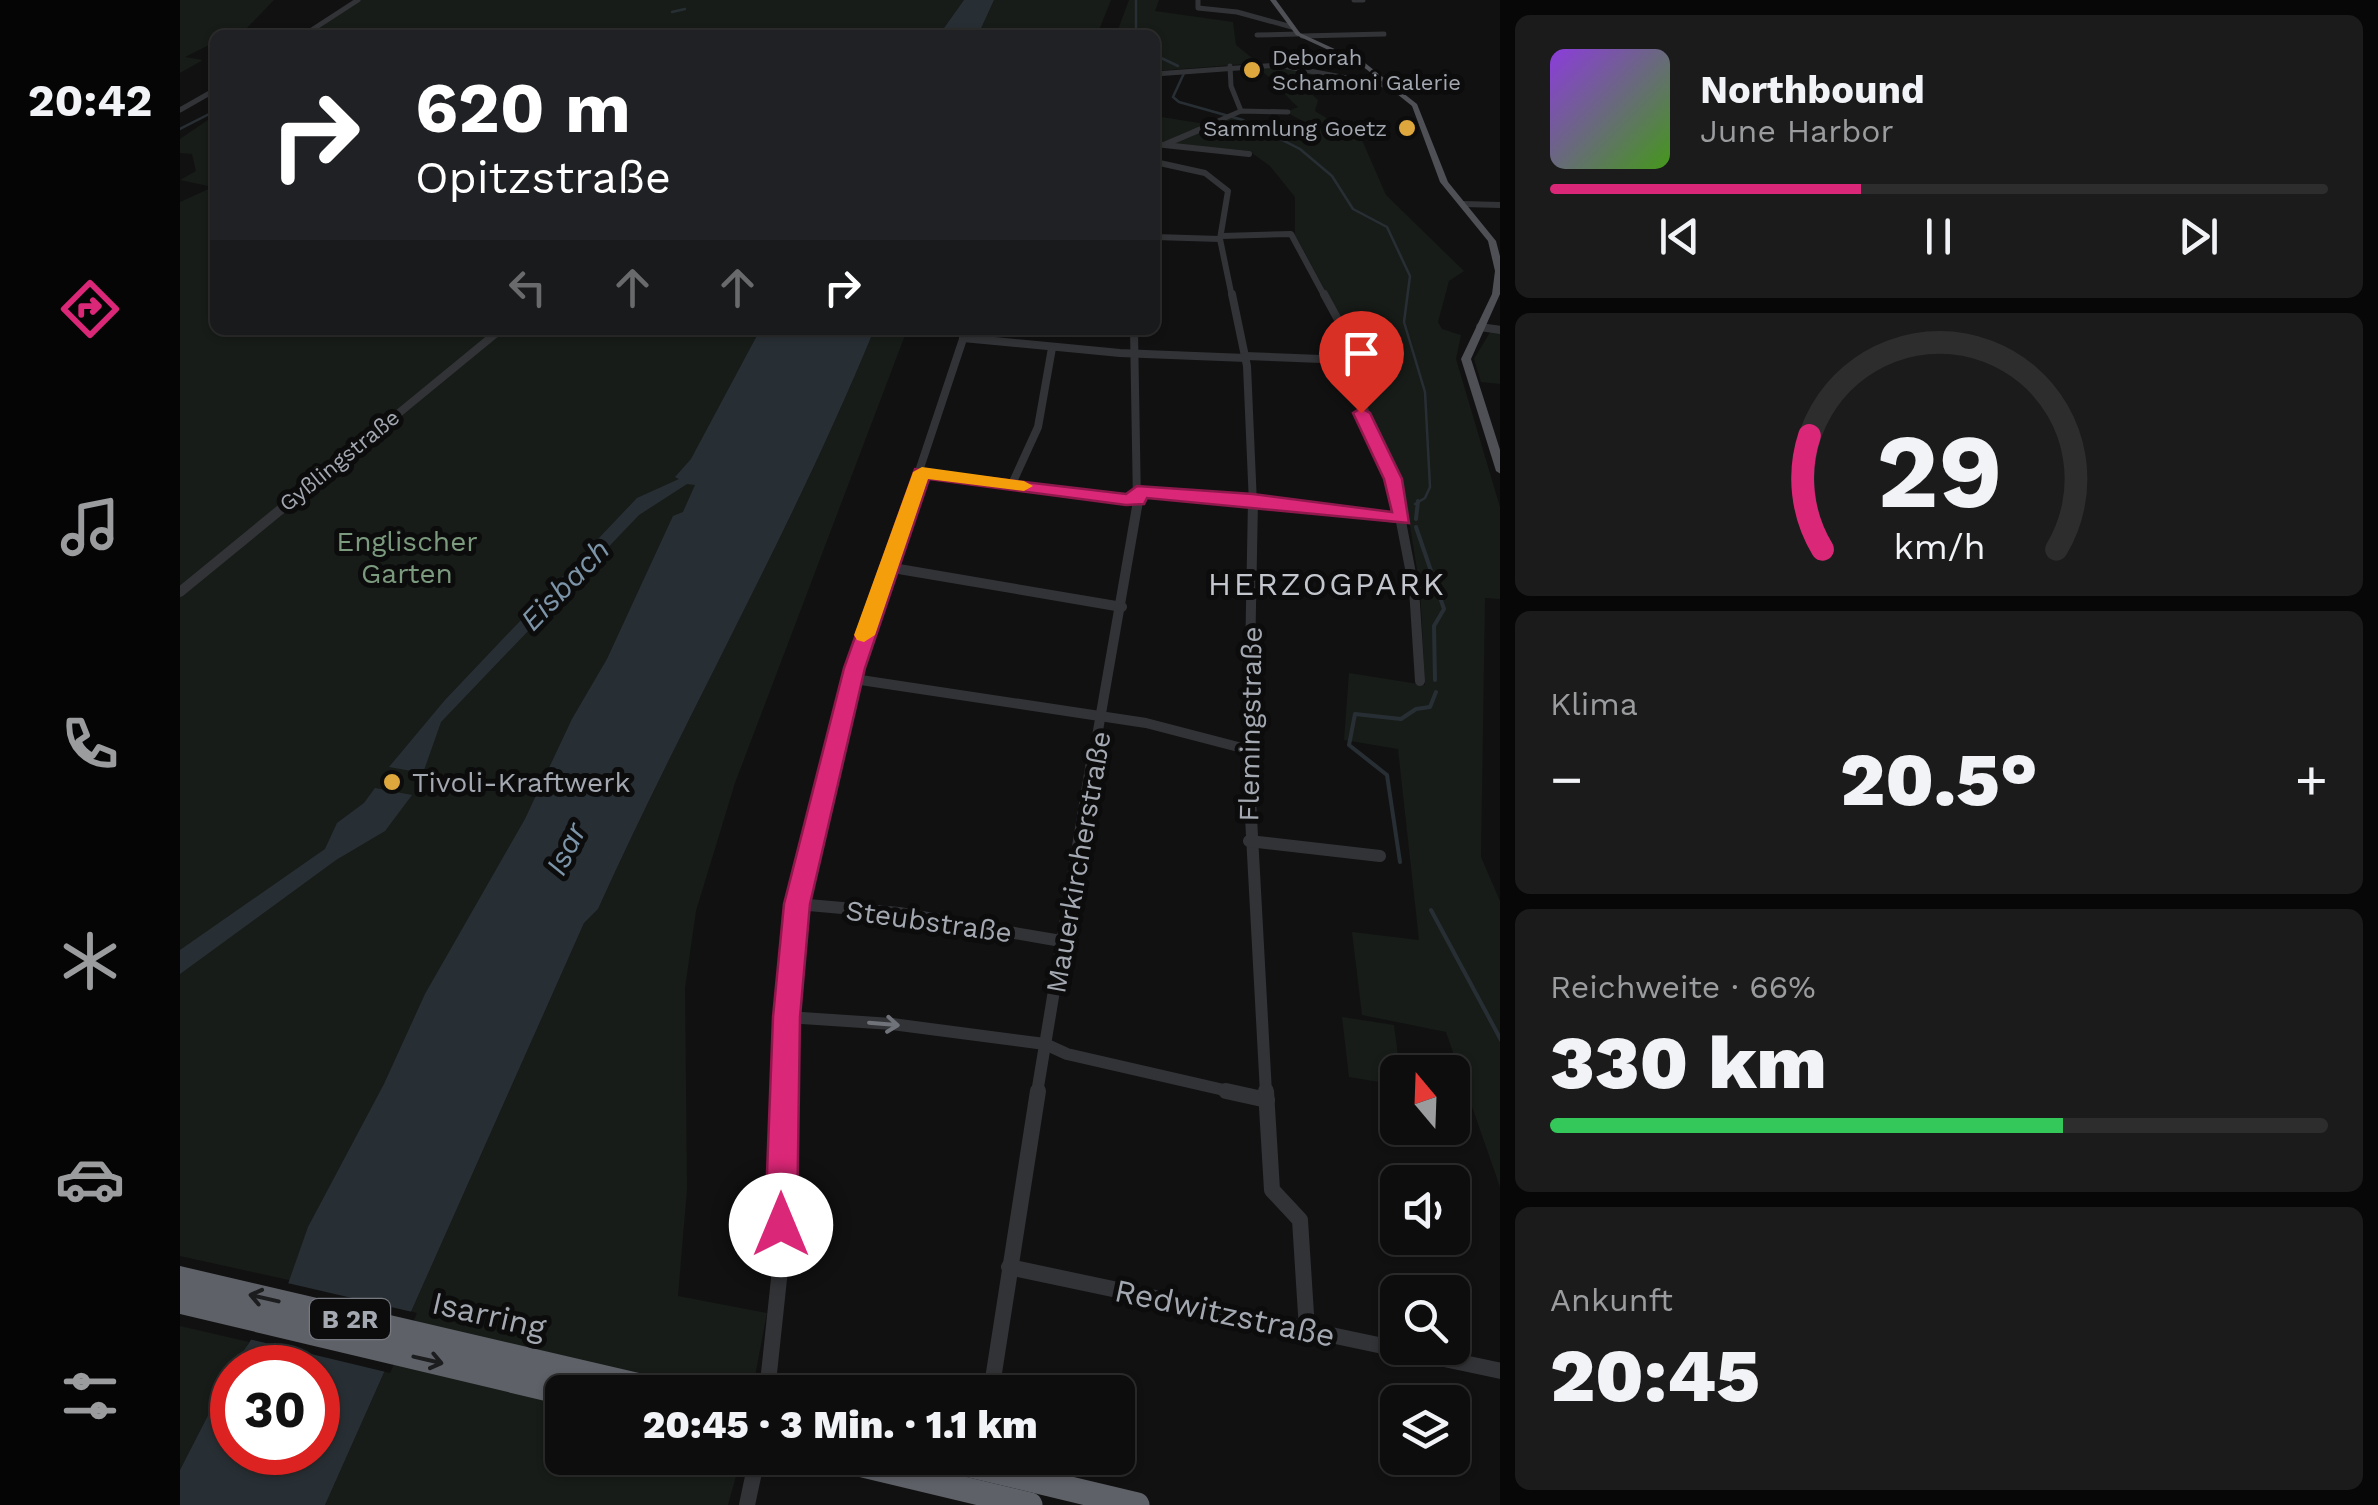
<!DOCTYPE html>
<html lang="de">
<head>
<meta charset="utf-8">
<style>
	:root { --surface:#0d0d0e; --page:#1b1b1c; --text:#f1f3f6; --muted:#9a9c9e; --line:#2d2d2e; --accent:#db2777 }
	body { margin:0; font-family:"Work Sans",sans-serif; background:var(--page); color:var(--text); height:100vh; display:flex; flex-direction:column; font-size:38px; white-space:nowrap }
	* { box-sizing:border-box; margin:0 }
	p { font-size:32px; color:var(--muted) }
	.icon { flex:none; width:55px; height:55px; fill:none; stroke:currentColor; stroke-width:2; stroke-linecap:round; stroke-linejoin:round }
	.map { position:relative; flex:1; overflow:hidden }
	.details { display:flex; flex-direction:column; gap:15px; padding:15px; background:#070708; width:878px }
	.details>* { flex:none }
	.guide { position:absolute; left:30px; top:30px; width:950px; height:305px; border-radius:15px; box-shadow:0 2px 8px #0004,0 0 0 2px var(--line); background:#202124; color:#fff; overflow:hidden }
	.needle { width:65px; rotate:341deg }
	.tools { position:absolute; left:1200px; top:1055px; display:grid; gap:20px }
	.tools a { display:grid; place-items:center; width:90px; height:90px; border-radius:15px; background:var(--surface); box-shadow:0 2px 8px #0004,0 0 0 2px var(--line); font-size:50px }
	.speed { position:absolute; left:30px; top:1345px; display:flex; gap:20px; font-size:50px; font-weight:700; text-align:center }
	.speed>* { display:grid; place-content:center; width:130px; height:130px; border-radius:50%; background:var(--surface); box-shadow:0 2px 8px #0004,0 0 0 2px var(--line); line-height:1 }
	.speed .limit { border:15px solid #d22; background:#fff; color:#111 }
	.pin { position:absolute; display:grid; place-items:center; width:85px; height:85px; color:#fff; margin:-102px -42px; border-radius:50% 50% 50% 0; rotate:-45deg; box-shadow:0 0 10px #0007 }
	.pin .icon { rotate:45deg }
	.me { position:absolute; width:110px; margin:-55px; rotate:0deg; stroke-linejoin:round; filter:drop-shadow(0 0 8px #0008) }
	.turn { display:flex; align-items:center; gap:35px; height:210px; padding:0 40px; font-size:45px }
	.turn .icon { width:130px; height:130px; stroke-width:2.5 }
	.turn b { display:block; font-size:70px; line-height:85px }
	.lanes { display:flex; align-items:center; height:95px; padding:0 40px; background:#0003; justify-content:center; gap:50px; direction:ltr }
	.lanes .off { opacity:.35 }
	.big { font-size:75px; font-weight:800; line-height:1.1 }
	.details .tile { flex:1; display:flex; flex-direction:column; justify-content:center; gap:15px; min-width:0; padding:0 35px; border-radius:15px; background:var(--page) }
	.details .dial { align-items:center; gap:0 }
	.dial svg { height:260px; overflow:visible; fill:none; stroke:var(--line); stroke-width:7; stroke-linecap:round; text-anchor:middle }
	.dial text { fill:var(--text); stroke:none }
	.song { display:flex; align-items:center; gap:30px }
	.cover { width:120px; height:120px; border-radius:15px; background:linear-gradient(135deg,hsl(270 70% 55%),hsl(100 70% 35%)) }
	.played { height:10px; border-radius:5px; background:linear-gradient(90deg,var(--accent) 40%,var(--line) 40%) }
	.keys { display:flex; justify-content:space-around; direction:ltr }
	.heat { display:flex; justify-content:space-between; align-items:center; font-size:55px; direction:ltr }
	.charge { height:15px; border-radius:8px; background:linear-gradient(90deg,#34c759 66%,var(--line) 0) }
	.trip { position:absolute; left:365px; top:1375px; width:590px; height:100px; border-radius:15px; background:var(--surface); box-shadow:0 2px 8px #0004,0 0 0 2px var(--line); font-weight:800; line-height:100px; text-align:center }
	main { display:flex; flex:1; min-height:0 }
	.tab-bar { display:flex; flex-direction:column; width:180px; justify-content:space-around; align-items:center; background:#050506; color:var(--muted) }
	.tab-bar .icon { width:70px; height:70px }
	.tab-bar .on { color:var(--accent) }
	.tab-bar b { font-size:45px; color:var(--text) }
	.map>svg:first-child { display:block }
	.green { fill:#171c18 }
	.water { fill:#282f34 }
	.pier { fill:#111112 }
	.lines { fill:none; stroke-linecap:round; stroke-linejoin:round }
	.stream-far1 { stroke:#282f34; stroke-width:2.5 }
	.stream { stroke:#282f34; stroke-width:4 }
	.minor-far5 { stroke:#323336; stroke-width:5 }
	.minor-far4 { stroke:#323336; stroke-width:6 }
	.minor-far3 { stroke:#323336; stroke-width:8 }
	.minor-far2 { stroke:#323336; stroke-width:10 }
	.minor-far1 { stroke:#323336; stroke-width:12 }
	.minor { stroke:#323336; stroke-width:16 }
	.major { fill:#4e5055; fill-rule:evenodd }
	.highway { fill:#5e6167; fill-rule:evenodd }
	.highway-bridge { stroke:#5e6167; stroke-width:25 }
	.oneway { stroke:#70737a }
	.oneway2 { stroke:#1c1d1f }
	.route { fill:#db2777; stroke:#8e194d; stroke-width:2.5 }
	.slow { fill:#f59e0b }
	.poi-dot { fill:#dea73d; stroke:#0c0c0d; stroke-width:4 }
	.labels { text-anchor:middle; stroke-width:10; stroke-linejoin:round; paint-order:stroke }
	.far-poi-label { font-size:22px; fill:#a3a8b1; stroke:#0c0c0d; text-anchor:start }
	.far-street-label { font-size:22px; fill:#a3a8b1; stroke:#0c0c0d }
	.shield { fill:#0c0c0d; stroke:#767980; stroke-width:2.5 }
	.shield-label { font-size:25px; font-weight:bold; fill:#a3a8b1 }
	.park-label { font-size:28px; fill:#7c9a7e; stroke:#0c0c0d }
	.street-label { font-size:28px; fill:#a3a8b1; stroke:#0c0c0d }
	.poi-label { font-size:28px; fill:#a3a8b1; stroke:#0c0c0d; text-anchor:start }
	.water-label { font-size:30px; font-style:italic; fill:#7d95a9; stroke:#0c0c0d }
	.quarter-label { font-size:32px; letter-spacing:2.5px; fill:#c4c6ce; stroke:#0c0c0d }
	.near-street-label { font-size:32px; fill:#a3a8b1; stroke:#0c0c0d }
</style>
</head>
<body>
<main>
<nav class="tab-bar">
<b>20:42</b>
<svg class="icon on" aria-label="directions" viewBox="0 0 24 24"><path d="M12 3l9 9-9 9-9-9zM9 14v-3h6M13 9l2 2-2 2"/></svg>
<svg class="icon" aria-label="music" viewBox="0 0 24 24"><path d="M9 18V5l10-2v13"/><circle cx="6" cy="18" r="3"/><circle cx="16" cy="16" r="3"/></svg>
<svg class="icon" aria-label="phone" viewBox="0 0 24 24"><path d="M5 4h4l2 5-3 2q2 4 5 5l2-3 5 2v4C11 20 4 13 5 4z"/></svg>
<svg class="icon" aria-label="climate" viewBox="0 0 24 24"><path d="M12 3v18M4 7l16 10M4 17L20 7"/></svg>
<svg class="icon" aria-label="car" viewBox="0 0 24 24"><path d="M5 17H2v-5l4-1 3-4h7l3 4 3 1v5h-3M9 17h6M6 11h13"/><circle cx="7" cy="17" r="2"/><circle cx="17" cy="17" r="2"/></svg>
<svg class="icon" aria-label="filters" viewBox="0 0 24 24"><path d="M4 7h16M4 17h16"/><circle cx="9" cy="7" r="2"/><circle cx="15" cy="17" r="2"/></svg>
</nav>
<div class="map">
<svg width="1321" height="1505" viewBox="0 0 1321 1505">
	<rect width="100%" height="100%" fill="#111112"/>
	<g class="green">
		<polygon points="0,0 94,0 67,28 35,35 35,42 5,57 23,60 0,73"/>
		<polygon points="177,0 784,0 759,35 122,35"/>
		<polygon points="814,0 931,0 917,35 798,35"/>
		<polygon points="949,0 979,0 975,11 1053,22 1056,45 1078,63 975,71 975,35 936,35"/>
		<path d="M 1075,67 L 1108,67 L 1145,75 L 1110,74 L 1138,100 L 1135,111 L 1182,140 L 1206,195 L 1284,271 L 1269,281 L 1258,322 L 1262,329 L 1281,335 L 1276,359 L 1320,507 L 1320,599 L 1305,598 L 1301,857 L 1320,901 L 1320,1187 L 1266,1032 L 1182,1015 L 1172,932 L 1239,940 L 1218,749 L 1164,740 L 1169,673 L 1245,685 L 1240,588 L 1227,507 L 1212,464 L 1185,413 L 1170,368 L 1171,338 L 1115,235 L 1115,197 L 1090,166 L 1069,151 L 975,142 L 975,116 L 1032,125 L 1051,116 L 1104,138 L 1139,130 L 1106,112 L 1118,107 C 1102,93 1094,78 1075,67 Z"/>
		<polygon points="35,115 35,330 587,330 520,485 113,1281 0,1256 0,202 33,187 0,180 16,171 12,154 0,153 0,139"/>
		<polygon points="1312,329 1320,330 1320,384 1301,382 1294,359"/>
		<path d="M 694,330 L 727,330 L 555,783 L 516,911 L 505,988 L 507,1189 L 498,1296 L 587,1313 L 572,1392 L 382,1392 L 382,1458 L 561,1458 L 548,1505 L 145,1505 L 404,923 L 418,909 C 506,714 613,528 694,330 Z"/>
		<polygon points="1162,1017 1214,1025 1220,1072 1217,1085 1169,1077"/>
		<polygon points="0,1326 69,1342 0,1470"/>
	</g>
	<g class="water">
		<polygon points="784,0 814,0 798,35 759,35"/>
		<path d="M 580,330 L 694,330 C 613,528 506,714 418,909 L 404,923 L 145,1505 L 0,1505 L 0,1470 L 52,1369 L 52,1452 L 138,1452 L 138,1368 L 53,1367 L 108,1284 L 128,1227 L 204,1084 L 245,994 L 345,819 L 392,719 L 427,659 L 493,516 L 503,512 L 515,485 L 507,484 L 459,515 L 261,722 L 243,773 L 209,767 L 265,700 L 457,498 L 499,479 L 495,477 L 511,459 Z"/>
		<polygon points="195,788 232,795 205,831 156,860 0,974 0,950 145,849 157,823 184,803"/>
	</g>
	<polygon class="pier" points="103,1282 237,1313 210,1373 65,1338"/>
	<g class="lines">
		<g class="stream-far1">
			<polyline points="956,0 956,35"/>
			<polyline points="492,12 505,9"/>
			<polyline points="975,55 998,66"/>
			<polyline points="1005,71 993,97 999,102 1063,120 1120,149 1152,176 1173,209 1207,227 1230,276 1224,322 1245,392 1250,487 1245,498 1235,504"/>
			<polyline points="0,129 35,111"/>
		</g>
		<g class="stream">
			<polyline points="1236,519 1238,501"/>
			<polyline points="1236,527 1264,609 1254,626 1255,680"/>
			<polyline points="1220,862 1207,775 1169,745 1175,714 1221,719 1236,709 1250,707 1256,692"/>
			<polyline points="1251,910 1321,1040"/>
		</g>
		<g class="minor-far5">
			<polyline points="1018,0 1018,8 1057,12 1112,27"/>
			<polyline points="1174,0 1183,0"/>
			<polyline points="124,35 178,0"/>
			<polyline points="1077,35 1118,34"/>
			<polyline points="1122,36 1204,34"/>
			<polyline points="1050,66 1051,86 1061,111"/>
			<polyline points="975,74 1098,65 1209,86"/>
			<polyline points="0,110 35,90"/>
			<polyline points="1013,132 1061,111 1108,112"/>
		</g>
		<g class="minor-far4">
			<polyline points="975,144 1069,154"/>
			<polyline points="986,144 1019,130"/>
			<polyline points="975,162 1025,173 1048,191 1040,239 1052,297"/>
			<polyline points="1283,204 1321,205"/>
			<polyline points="1042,236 1111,234 1145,297"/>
			<polyline points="975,237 1040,239"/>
		</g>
		<g class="minor-far3">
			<polyline points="1052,294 1067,366 1073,504"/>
			<polyline points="1144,294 1168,338 1167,367 1213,479 1218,504"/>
			<polyline points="1300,327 1321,330"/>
			<polyline points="954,330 957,504"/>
			<polyline points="783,338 940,353 1066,358"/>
			<polyline points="1066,356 1167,360"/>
			<polyline points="742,473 958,500"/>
			<polyline points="832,484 858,427 872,348"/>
			<polyline points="957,492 1110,504"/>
			<polyline points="108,504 320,330"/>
			<polyline points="728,504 786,330"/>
		</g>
		<g class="minor-far2">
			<polyline points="1091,501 1223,519"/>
			<polyline points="1217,501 1234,589 1240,681"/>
			<polyline points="707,567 942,607"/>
			<polyline points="0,592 111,501"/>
			<polyline points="674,679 966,723 1066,749"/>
			<polyline points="651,765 674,668 729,501"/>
			<polyline points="912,765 958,501"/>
			<polyline points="1068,765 1073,501"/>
		</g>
		<g class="minor-far1">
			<polyline points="1068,762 1086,1093"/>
			<polyline points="1069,841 1200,856"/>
			<polyline points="617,904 719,913 881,941"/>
			<polyline points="607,1017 712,1024 865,1044 887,1054 1057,1093"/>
			<polyline points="604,1093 617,904 651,762"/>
			<polyline points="857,1093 912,762"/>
		</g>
		<g class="minor">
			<polyline points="1046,1091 1087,1100"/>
			<polyline points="1086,1091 1092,1190 1120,1220 1127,1330"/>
			<polyline points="829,1267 1321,1371"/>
			<polyline points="587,1392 601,1260 604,1091"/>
			<polyline points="811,1392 858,1091"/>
			<polyline points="567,1505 577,1458"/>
		</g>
		<polygon class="major" points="1090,0 1096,0 1120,33 1185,63 1237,104 1268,182 1316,241 1321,260 1320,294 1291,359 1321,453 1321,474 1316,471 1281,359 1312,294 1315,271 1308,241 1260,182 1232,106 1181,65 1116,35"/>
		<polygon class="highway" points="0,1266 485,1379 494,1383 498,1392 431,1392 394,1384 397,1392 382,1392 382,1405 0,1314"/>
		<g class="highway-bridge">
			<polyline points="654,1458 850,1505"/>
			<polyline points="761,1458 957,1505"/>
		</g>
	</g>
	<defs><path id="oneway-shaft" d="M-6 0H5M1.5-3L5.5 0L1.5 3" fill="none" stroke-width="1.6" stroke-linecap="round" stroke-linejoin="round" transform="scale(2.5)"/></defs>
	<use class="oneway" href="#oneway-shaft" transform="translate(704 1024) rotate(5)"/>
	<g class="oneway2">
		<use href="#oneway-shaft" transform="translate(84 1298) rotate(-167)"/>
		<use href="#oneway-shaft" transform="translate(248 1360) rotate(13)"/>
	</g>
	<polygon class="route" points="1181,408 1190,413 1222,479 1229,523 967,498 964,504 946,505 749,479 685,668 630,904 620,1017 617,1225 612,1236 601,1240 590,1236 585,1225 593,1017 604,904 664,668 735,469 946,494 957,486 1073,494 1212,512 1204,479 1173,413"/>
	<polygon class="slow" points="742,467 844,481 853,486 844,491 748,479 695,635 684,642 677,640 674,635 733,472"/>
	<g class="poi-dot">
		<circle cx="1072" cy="70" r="10"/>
		<circle cx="1227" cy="128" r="10"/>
		<circle cx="212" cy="782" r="10"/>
	</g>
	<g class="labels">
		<g class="far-poi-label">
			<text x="1092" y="65">Deborah<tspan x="1092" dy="25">Schamoni Galerie</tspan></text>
			<text x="1207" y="136" text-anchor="end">Sammlung Goetz</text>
		</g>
		<g class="far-street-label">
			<text transform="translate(159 460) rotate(-39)" y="8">Gyßlingstraße</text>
		</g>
		<rect class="shield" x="130" y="1299" width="80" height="40" rx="8"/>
		<g class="shield-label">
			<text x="170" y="1328">B 2R</text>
		</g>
		<g class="park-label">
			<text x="227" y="551">Englischer<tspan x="227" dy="32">Garten</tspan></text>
		</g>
		<g class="street-label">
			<text transform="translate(1070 724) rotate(-89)" y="10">Flemingstraße</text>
			<text transform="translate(898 862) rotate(-80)" y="10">Mauerkircherstraße</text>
			<text transform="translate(749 921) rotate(8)" y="10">Steubstraße</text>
		</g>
		<g class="poi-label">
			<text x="232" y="792">Tivoli-Kraftwerk</text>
		</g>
		<g class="water-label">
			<text transform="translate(385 585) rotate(-46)" y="10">Eisbach</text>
			<text transform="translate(386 849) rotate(-64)" y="10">Isar</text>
		</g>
		<g class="quarter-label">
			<text x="1147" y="595">HERZOGPARK</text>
		</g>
		<g class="near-street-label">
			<text transform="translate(1045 1313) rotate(12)" y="11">Redwitzstraße</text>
			<text transform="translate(309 1315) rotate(13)" y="11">Isarring</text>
		</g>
	</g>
</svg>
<div class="tools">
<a><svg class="needle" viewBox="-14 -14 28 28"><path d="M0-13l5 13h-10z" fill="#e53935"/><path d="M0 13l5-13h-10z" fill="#9a9c9e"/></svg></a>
<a><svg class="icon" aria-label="sound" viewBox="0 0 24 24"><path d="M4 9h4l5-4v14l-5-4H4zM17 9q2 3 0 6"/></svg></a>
<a><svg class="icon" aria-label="search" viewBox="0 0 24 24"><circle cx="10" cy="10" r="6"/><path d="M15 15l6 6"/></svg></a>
<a><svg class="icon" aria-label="layers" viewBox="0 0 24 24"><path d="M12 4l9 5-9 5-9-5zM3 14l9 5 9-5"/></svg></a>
</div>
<div class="speed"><div class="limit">30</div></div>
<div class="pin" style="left:1181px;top:413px;background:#d93025"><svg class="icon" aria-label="arrive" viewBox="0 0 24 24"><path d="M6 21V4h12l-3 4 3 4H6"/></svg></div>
<svg class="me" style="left:601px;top:1225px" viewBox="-20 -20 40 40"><circle r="19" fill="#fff"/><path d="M0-13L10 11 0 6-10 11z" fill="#db2777"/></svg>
<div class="trip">20:45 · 3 Min. · 1.1 km</div>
<div class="guide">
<div class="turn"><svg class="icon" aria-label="right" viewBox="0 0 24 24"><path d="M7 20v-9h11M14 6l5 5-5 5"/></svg><div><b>620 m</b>Opitzstraße</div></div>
<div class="lanes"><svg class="icon off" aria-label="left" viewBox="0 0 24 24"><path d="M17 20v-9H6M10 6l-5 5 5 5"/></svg><svg class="icon off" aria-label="ahead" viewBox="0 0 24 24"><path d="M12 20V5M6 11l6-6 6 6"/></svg><svg class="icon off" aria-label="ahead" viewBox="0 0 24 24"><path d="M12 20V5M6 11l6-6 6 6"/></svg><svg class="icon" aria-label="right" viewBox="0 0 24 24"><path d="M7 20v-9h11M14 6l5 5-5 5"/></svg></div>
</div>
</div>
<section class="details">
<div class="tile">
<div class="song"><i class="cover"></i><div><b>Northbound</b><p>June Harbor</p></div></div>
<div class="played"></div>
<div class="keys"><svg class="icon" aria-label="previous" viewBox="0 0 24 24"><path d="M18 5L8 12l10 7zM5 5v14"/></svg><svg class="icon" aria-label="pause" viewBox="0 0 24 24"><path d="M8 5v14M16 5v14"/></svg><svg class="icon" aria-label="next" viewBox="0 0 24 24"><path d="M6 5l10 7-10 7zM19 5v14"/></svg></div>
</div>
<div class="tile dial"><svg viewBox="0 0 100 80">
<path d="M14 69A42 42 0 1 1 86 69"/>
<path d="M14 69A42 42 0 0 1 10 34" stroke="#db2777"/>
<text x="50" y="56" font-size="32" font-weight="700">29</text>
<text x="50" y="72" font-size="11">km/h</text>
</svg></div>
<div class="tile"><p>Klima</p>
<div class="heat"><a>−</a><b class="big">20.5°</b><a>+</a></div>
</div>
<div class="tile"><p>Reichweite · 66%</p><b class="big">330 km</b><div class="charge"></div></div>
<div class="tile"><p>Ankunft</p><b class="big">20:45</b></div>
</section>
</main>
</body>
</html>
